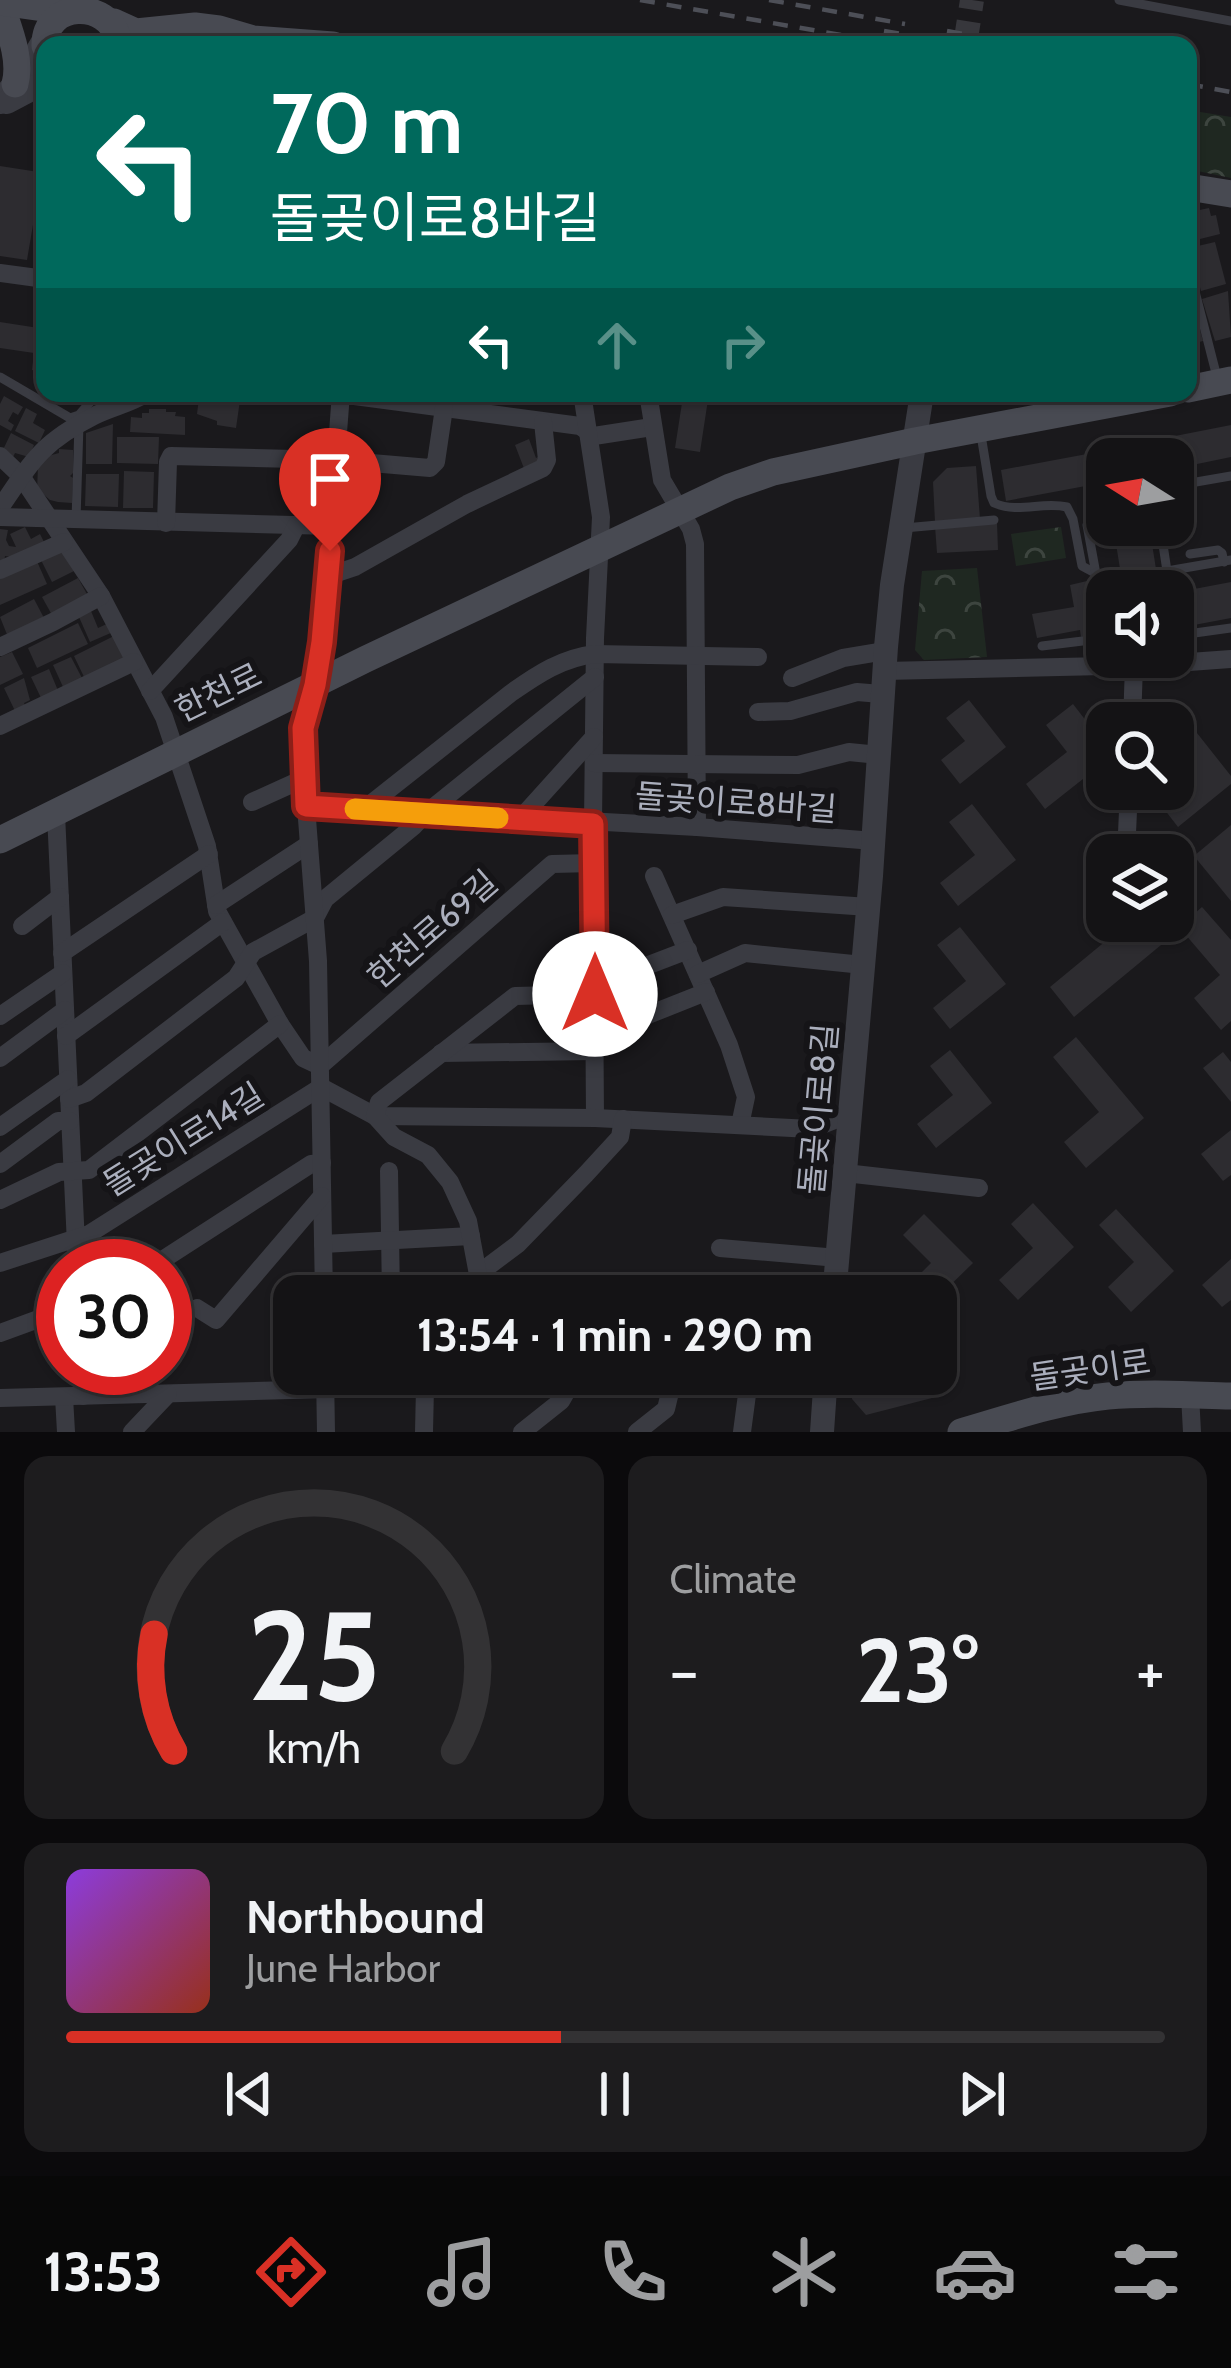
<!DOCTYPE html>
<html lang="en">
<head>
<meta charset="utf-8">
<style>
	:root { --surface:#141315; --page:#1d1c1e; --text:#f1f3f6; --muted:#9d9ea0; --line:#333234; --accent:#d93025 }
	body { margin:0; font-family:Cabin,"Noto Sans KR",sans-serif; background:var(--page); color:var(--text); height:100vh; display:flex; flex-direction:column; font-size:45px; white-space:nowrap }
	* { box-sizing:border-box; margin:0 }
	p { font-size:39px; color:var(--muted) }
	.icon { flex:none; width:66px; height:66px; fill:none; stroke:currentColor; stroke-width:2; stroke-linecap:round; stroke-linejoin:round }
	.map { position:relative; height:1432px; overflow:hidden }
	.drawer { display:flex; flex-direction:column; gap:24px; padding:24px; background:#0b0a0c; flex:1 }
	.drawer>* { flex:none }
	.banner { position:absolute; left:36px; top:36px; width:1161px; height:366px; border-radius:24px; box-shadow:0 3px 9px #0004,0 0 0 3px var(--line); background:#00695c; color:#fff; overflow:hidden }
	.needle { width:78px; rotate:281deg }
	.controls { position:absolute; left:1086px; top:438px; display:grid; gap:24px }
	.controls a { display:grid; place-items:center; width:108px; height:108px; border-radius:24px; background:var(--surface); box-shadow:0 3px 9px #0004,0 0 0 3px var(--line); font-size:60px }
	.speed { position:absolute; left:36px; top:1239px; display:flex; gap:24px; font-size:60px; font-weight:700; text-align:center }
	.speed>* { display:grid; place-content:center; width:156px; height:156px; border-radius:50%; background:var(--surface); box-shadow:0 3px 9px #0004,0 0 0 3px var(--line); line-height:1 }
	.speed .limit { border:18px solid #d22; background:#fff; color:#111 }
	.pin { position:absolute; display:grid; place-items:center; width:102px; height:102px; color:#fff; margin:-123px -51px; border-radius:50% 50% 50% 0; rotate:-45deg; box-shadow:0 0 12px #0007 }
	.pin .icon { rotate:45deg }
	.me { position:absolute; width:132px; margin:-66px; rotate:0deg; stroke-linejoin:round; filter:drop-shadow(0 0 9px #0008) }
	.turn { display:flex; align-items:center; gap:42px; height:252px; padding:0 36px; font-size:54px }
	.turn .icon { width:156px; height:156px; stroke-width:2.5 }
	.turn b { display:block; font-size:84px; line-height:102px }
	.lanes { display:flex; align-items:center; height:114px; padding:0 36px; background:#0003; justify-content:center; gap:60px; direction:ltr }
	.lanes .off { opacity:.35 }
	.big { font-size:90px; font-weight:700; line-height:1.1 }
	.drawer .tile { flex:1; display:flex; flex-direction:column; justify-content:center; gap:18px; min-width:0; padding:0 42px; border-radius:24px; background:var(--page) }
	.drawer .dial { align-items:center; gap:0 }
	.dial svg { height:312px; overflow:visible; fill:none; stroke:var(--line); stroke-width:7; stroke-linecap:round; text-anchor:middle }
	.dial text { fill:var(--text); stroke:none }
	.song { display:flex; align-items:center; gap:36px }
	.cover { width:144px; height:144px; border-radius:18px; background:linear-gradient(135deg,hsl(270 70% 55%),hsl(10 70% 35%)) }
	.played { height:12px; border-radius:6px; background:linear-gradient(90deg,var(--accent) 45%,var(--line) 45%) }
	.keys { display:flex; justify-content:space-around; direction:ltr }
	.heat { display:flex; justify-content:space-between; align-items:center; font-size:66px; direction:ltr }
	.drawer .tiles { flex:1; display:grid; gap:24px; grid-template-columns:1fr 1fr }
	.tile:last-child { grid-column:span 2 }
	.trip { position:absolute; left:273px; top:1275px; width:684px; height:120px; border-radius:24px; background:var(--surface); box-shadow:0 3px 9px #0004,0 0 0 3px var(--line); font-weight:700; line-height:120px; text-align:center }
	.dock { display:flex; height:192px; justify-content:space-around; align-items:center; background:#080808; color:var(--muted) }
	.dock .icon { width:84px; height:84px }
	.dock .current { color:var(--accent) }
	.dock b { font-size:54px; color:var(--text) }
	.map>svg:first-child { display:block }
	.park { fill:url(#park-crowns) }
	.building { fill:#2d2c30 }
	.lines { fill:none; stroke-linecap:round; stroke-linejoin:round }
	.tertiary-tunnel { stroke:#37373c; stroke-width:24; stroke-dasharray:24 12; stroke-linecap:butt }
	.service { stroke:#3a3b42; stroke-width:9 }
	.minor { stroke:#3a3b42; stroke-width:18 }
	.tertiary { stroke:#3a3b42; stroke-width:24 }
	.secondary { stroke:#484a52; stroke-width:27 }
	.rail { stroke:#4d4f57; stroke-width:4.5; stroke-dasharray:15 12; stroke-linecap:butt }
	.route-casing { stroke:#8d1f18; stroke-width:30 }
	.route { stroke:#d93025; stroke-width:21 }
	.slow { stroke:#f59e0b; stroke-width:21 }
	.labels { text-anchor:middle; stroke-width:12; stroke-linejoin:round; paint-order:stroke }
	.street-label { font-size:33px; fill:#abafbd; stroke:#151417 }
</style>
</head>
<body>
<div class="map">
<svg width="1231" height="1432" viewBox="0 0 1231 1432">
	<defs>
		<pattern id="park-crowns" width="20" height="18" patternUnits="userSpaceOnUse" patternTransform="scale(3)"><rect width="20" height="18" fill="#1f2821"/><path d="M2 6a3 3 0 1 1 6 0M12 15a3 3 0 1 1 6 0" fill="none" stroke="#3d453f"/></pattern>
	</defs>
	<rect width="100%" height="100%" fill="#1a191c"/>
	<g class="park">
		<polygon points="1188,110 1231,117 1231,178 1188,169"/>
		<polygon points="1061,527 1066,558 1016,566 1011,534"/>
		<polygon points="977,568 987,657 924,660 915,650 922,571"/>
	</g>
	<g class="building">
		<polygon points="0,166 45,173 45,184 40,184 27,260 0,256"/>
		<polygon points="1209,208 1211,216 1216,215 1220,234 1200,239 1195,211"/>
		<polygon points="1215,242 1226,284 1201,291 1189,248"/>
		<polygon points="1228,291 1231,337 1215,341 1202,299"/>
		<polygon points="1192,299 1203,341 1188,345 1188,300"/>
		<polygon points="0,322 45,329 45,373 32,370 34,353 0,348"/>
		<polygon points="163,393 241,393 236,428 217,425 217,421 197,414 199,398 187,396 186,404 173,402"/>
		<polygon points="673,393 709,393 700,452 675,448 682,403 672,401"/>
		<polygon points="4,396 23,407 18,415 13,412 8,421 14,425 11,431 0,425 0,404"/>
		<polygon points="26,408 37,414 33,423 45,430 39,443 15,431"/>
		<polygon points="149,409 166,409 166,412 176,412 175,416 185,417 185,435 130,432 131,417 142,418 142,413 149,413"/>
		<polygon points="113,424 112,464 86,464 86,433"/>
		<polygon points="1231,425 1231,457 1173,469 1173,459 1132,459 1129,445"/>
		<polygon points="11,433 34,445 29,457 15,453 12,459 1,454"/>
		<polygon points="117,437 159,437 158,464 117,463"/>
		<polygon points="529,439 536,458 540,456 543,463 525,471 515,445"/>
		<polygon points="59,449 73,450 73,473 70,476 73,478 72,503 58,502 50,500 42,493 37,493 38,464 48,456 59,453"/>
		<polygon points="1103,451 1107,482 1006,501 1001,470"/>
		<polygon points="976,466 980,519 935,522 933,482 947,468"/>
		<polygon points="124,471 154,472 153,508 123,508"/>
		<polygon points="86,474 119,474 118,507 85,506"/>
		<polygon points="997,523 998,550 937,553 935,526"/>
		<polygon points="1113,525 1149,525 1156,569 1121,575"/>
		<polygon points="25,527 31,539 40,534 46,546 22,558 19,552 18,558 5,556 4,562 0,561 0,529 8,530 6,540 9,546 16,547 10,534"/>
		<polygon points="62,547 76,570 52,582 40,558"/>
		<polygon points="36,559 47,584 0,605 0,575"/>
		<polygon points="78,578 88,596 52,615 42,597"/>
		<polygon points="1087,581 1090,598 1107,595 1107,632 1081,637 1080,630 1037,638 1032,614 1074,607 1070,585"/>
		<polygon points="1231,582 1231,618 1173,629 1173,593"/>
		<polygon points="34,599 44,618 8,637 0,617"/>
		<polygon points="91,611 98,628 109,623 113,632 90,642 79,617"/>
		<polygon points="78,623 88,644 37,668 28,648"/>
		<polygon points="116,635 127,659 85,679 74,656"/>
		<polygon points="12,652 23,674 0,685 0,657"/>
		<polygon points="71,657 83,680 64,689 53,665"/>
		<polygon points="49,669 59,693 42,700 31,677"/>
		<polygon points="24,678 30,700 24,703 26,708 16,713 4,688"/>
		<polygon points="969,700 1006,747 960,784 941,760 965,741 946,718"/>
		<polygon points="1073,704 1107,748 1107,760 1045,809 1026,784 1067,752 1046,725"/>
		<polygon points="1178,709 1231,776 1231,784 1178,827 1161,805 1189,782 1173,763 1173,723 1161,723"/>
		<polygon points="972,804 1016,860 958,906 940,883 975,855 949,822"/>
		<polygon points="1231,825 1231,901 1194,856"/>
		<polygon points="1107,884 1107,921 1141,921 1161,945 1074,1017 1050,987 1113,935 1085,902"/>
		<polygon points="1202,907 1231,940 1231,1021 1221,1030 1194,998 1220,975 1179,927"/>
		<polygon points="960,927 1006,984 950,1029 933,1008 966,981 937,945"/>
		<polygon points="1076,1037 1144,1118 1086,1168 1064,1142 1099,1112 1053,1057"/>
		<polygon points="950,1050 992,1103 936,1148 917,1124 953,1095 930,1066"/>
		<polygon points="1223,1052 1231,1062 1231,1102 1203,1068"/>
		<polygon points="1231,1130 1231,1175 1223,1181 1201,1154"/>
		<polygon points="1033,1203 1074,1247 1018,1300 999,1280 1033,1248 1011,1224"/>
		<polygon points="1116,1209 1174,1271 1131,1312 1108,1287 1134,1262 1099,1225"/>
		<polygon points="924,1214 973,1263 936,1299 936,1296 898,1296 931,1263 903,1235"/>
		<polygon points="1231,1259 1231,1300 1222,1307 1202,1285"/>
		<polygon points="853,1374 875,1374 875,1381 882,1387 927,1375 932,1398 866,1415 852,1399"/>
	</g>
	<g class="lines">
		<polyline class="tertiary-tunnel" points="965,45 972,0"/>
		<g class="service">
			<polyline points="1119,0 1231,21"/>
			<polyline points="1188,205 1194,230 1188,239"/>
			<polyline points="1188,264 1218,381"/>
			<polyline points="0,377 70,418 79,415 98,393"/>
			<polyline points="114,393 128,393"/>
			<path d="M 981,435 L 991,496 L 994,503 C 1019,514 1042,501 1067,507 L 1073,519 L 1082,566 L 1108,580 L 1121,591"/>
			<polyline points="1173,486 1231,476"/>
			<polyline points="76,520 79,424"/>
			<polyline points="1087,525 1096,574"/>
			<polyline points="1160,525 1167,571 1231,560"/>
			<polyline points="904,528 994,520"/>
			<polyline points="1190,554 1218,550 1222,553 1224,562"/>
			<polyline points="1108,580 1167,571"/>
			<polyline points="1173,636 1231,628"/>
			<polyline points="1042,646 1107,638"/>
		</g>
		<g class="minor">
			<polyline points="0,273 45,279"/>
			<polyline points="332,393 580,426 594,436 652,427"/>
			<polyline points="582,393 601,517 595,638 593,824 595,1118"/>
			<polyline points="648,393 662,480 691,529 695,544 697,827"/>
			<polyline points="0,456 21,476 101,596 164,717 207,846 217,911 280,1024 303,1058 320,1066 552,864 594,863"/>
			<path d="M 0,508 C 32,461 42,442 94,416 C 112,407 130,404 147,393"/>
			<polyline points="0,517 332,526"/>
			<polyline points="166,523 168,462 171,456 336,460 430,468 436,462 444,408"/>
			<polyline points="0,570 64,542"/>
			<polyline points="328,576 355,567 467,504 543,468 547,460 543,422"/>
			<polyline points="0,647 53,622 101,596"/>
			<polyline points="884,671 1148,665 1231,659"/>
			<polyline points="792,678 843,658 885,651"/>
			<polyline points="150,691 289,540 296,526"/>
			<polyline points="758,712 790,711 857,692 881,694"/>
			<polyline points="1132,723 1134,665"/>
			<polyline points="0,726 134,662"/>
			<polyline points="594,763 798,765 849,752 879,755"/>
			<polyline points="252,802 305,778"/>
			<polyline points="306,806 697,827 874,841"/>
			<path d="M 363,810 L 511,693 C 538,674 562,658 595,654 L 758,657"/>
			<polyline points="56,814 77,1266"/>
			<polyline points="520,819 594,737"/>
			<polyline points="1126,855 1129,789"/>
			<polyline points="654,876 729,1045 746,1097 740,1125"/>
			<polyline points="216,905 309,844"/>
			<polyline points="672,915 723,897 869,907"/>
			<polyline points="22,926 60,897"/>
			<polyline points="62,953 209,854"/>
			<polyline points="698,974 745,953 863,965"/>
			<polyline points="0,1016 63,973"/>
			<polyline points="66,1036 223,922"/>
			<polyline points="595,1036 706,992"/>
			<polyline points="441,1053 595,1051"/>
			<polyline points="0,1058 65,1010"/>
			<polyline points="69,1099 86,1093 236,978 253,952 315,918 325,899 414,826 425,814 595,677"/>
			<polyline points="0,1127 68,1079"/>
			<polyline points="0,1164 58,1121 70,1121"/>
			<polyline points="389,1171 391,1296"/>
			<polyline points="845,1173 979,1188"/>
			<polyline points="0,1200 59,1172 89,1170 280,1024"/>
			<polyline points="323,1244 471,1236"/>
			<polyline points="720,1248 838,1258"/>
			<polyline points="0,1263 89,1234 321,1087 375,1116 595,1118 811,1129 850,1114"/>
			<polyline points="153,1266 311,1164 322,1163"/>
			<polyline points="478,1274 518,1244 586,1174 620,1137 623,1119"/>
			<polyline points="324,1296 318,961 306,806 303,728 315,684 322,642 341,393"/>
			<polyline points="482,1296 468,1221 450,1182 428,1155 394,1137 375,1116 379,1102 515,996 594,994 607,981 688,950"/>
			<polyline points="197,1308 216,1320 322,1196"/>
			<polyline points="0,1333 63,1310"/>
			<polyline points="82,1368 83,1396"/>
			<polyline points="325,1374 326,1432"/>
			<polyline points="1190,1395 1192,1432"/>
			<polyline points="64,1397 66,1432"/>
			<polyline points="0,1398 586,1382 825,1389"/>
			<polyline points="132,1432 168,1394"/>
			<polyline points="424,1432 425,1387"/>
			<polyline points="522,1432 561,1401 572,1382"/>
			<polyline points="637,1432 666,1409 672,1384"/>
			<polyline points="742,1432 748,1387"/>
		</g>
		<g class="tertiary">
			<polyline points="0,102 28,67 44,40"/>
			<polyline points="7,102 45,82"/>
			<polyline points="834,1296 871,876 886,647 892,585 922,393"/>
			<polyline points="822,1432 826,1374"/>
		</g>
		<g class="secondary">
			<path d="M 0,2 C 8,27 22,58 15,84"/>
			<polyline points="0,2 59,10"/>
			<polyline points="114,22 136,32 195,26 219,29 253,39 333,45"/>
			<path d="M 45,46 C 44,0 109,0 118,39"/>
			<polyline points="1188,187 1231,194"/>
			<polyline points="1188,389 1231,380"/>
			<polyline points="0,840 366,659 730,487 773,472 915,441 1170,393"/>
			<path d="M 961,1432 C 1009,1418 1058,1401 1108,1396 C 1149,1392 1190,1395 1231,1396"/>
		</g>
		<g class="rail">
			<polyline points="640,0 899,45"/>
			<polyline points="769,0 905,24"/>
			<polyline points="884,31 964,45"/>
			<polyline points="947,31 1024,45"/>
			<polyline points="1188,84 1231,92"/>
		</g>
	</g>
	<g class="lines">
		<defs>
			<polyline id="route" points="330,551 322,642 315,685 303,728 306,806 593,824 595,994"/>
		</defs>
		<use href="#route" class="route-casing"/>
		<use href="#route" class="route"/>
		<polyline class="slow" points="355,809 498,818"/>
	</g>
	<g class="labels">
		<g class="street-label">
			<text transform="translate(218 692) rotate(-26)" y="12">한천로</text>
			<text transform="translate(736 802) rotate(4)" y="12">돌곶이로8바길</text>
			<text transform="translate(432 929) rotate(-41)" y="12">한천로69길</text>
			<text transform="translate(818 1109) rotate(-85)" y="12">돌곶이로8길</text>
			<text transform="translate(183 1139) rotate(-32)" y="12">돌곶이로14길</text>
			<text transform="translate(1090 1369) rotate(-8)" y="12">돌곶이로</text>
		</g>
	</g>
</svg>
<div class="controls">
<a><svg class="needle" viewBox="-14 -14 28 28"><path d="M0-13l5 13h-10z" fill="#e53935"/><path d="M0 13l5-13h-10z" fill="#9d9ea0"/></svg></a>
<a><svg class="icon" aria-label="sound" viewBox="0 0 24 24"><path d="M4 9h4l5-4v14l-5-4H4zM17 9q2 3 0 6"/></svg></a>
<a><svg class="icon" aria-label="search" viewBox="0 0 24 24"><circle cx="10" cy="10" r="6"/><path d="M15 15l6 6"/></svg></a>
<a><svg class="icon" aria-label="layers" viewBox="0 0 24 24"><path d="M12 4l9 5-9 5-9-5zM3 14l9 5 9-5"/></svg></a>
</div>
<div class="speed"><div class="limit">30</div></div>
<div class="pin" style="left:330px;top:551px;background:#d93025"><svg class="icon" aria-label="arrive" viewBox="0 0 24 24"><path d="M6 21V4h12l-3 4 3 4H6"/></svg></div>
<svg class="me" style="left:595px;top:994px" viewBox="-20 -20 40 40"><circle r="19" fill="#fff"/><path d="M0-13L10 11 0 6-10 11z" fill="#d93025"/></svg>
<div class="trip">13:54 · 1 min · 290 m</div>
<div class="banner">
<div class="turn"><svg class="icon" aria-label="left" viewBox="0 0 24 24"><path d="M17 20v-9H6M10 6l-5 5 5 5"/></svg><div><b>70 m</b>돌곶이로8바길</div></div>
<div class="lanes"><svg class="icon" aria-label="left" viewBox="0 0 24 24"><path d="M17 20v-9H6M10 6l-5 5 5 5"/></svg><svg class="icon off" aria-label="ahead" viewBox="0 0 24 24"><path d="M12 20V5M6 11l6-6 6 6"/></svg><svg class="icon off" aria-label="right" viewBox="0 0 24 24"><path d="M7 20v-9h11M14 6l5 5-5 5"/></svg></div>
</div>
</div>
<section class="drawer">
<div class="tiles">
<div class="tile dial"><svg viewBox="0 0 100 80">
<path d="M14 69A42 42 0 1 1 86 69"/>
<path d="M14 69A42 42 0 0 1 9 39" stroke="#d93025"/>
<text x="50" y="56" font-size="32" font-weight="700">25</text>
<text x="50" y="72" font-size="11">km/h</text>
</svg></div>
<div class="tile"><p>Climate</p>
<div class="heat"><a>−</a><b class="big">23°</b><a>+</a></div>
</div>
<div class="tile">
<div class="song"><i class="cover"></i><div><b>Northbound</b><p>June Harbor</p></div></div>
<div class="played"></div>
<div class="keys"><svg class="icon" aria-label="previous" viewBox="0 0 24 24"><path d="M18 5L8 12l10 7zM5 5v14"/></svg><svg class="icon" aria-label="pause" viewBox="0 0 24 24"><path d="M8 5v14M16 5v14"/></svg><svg class="icon" aria-label="next" viewBox="0 0 24 24"><path d="M6 5l10 7-10 7zM19 5v14"/></svg></div>
</div>
</div>
</section>
<nav class="dock">
<b>13:53</b>
<svg class="icon current" aria-label="directions" viewBox="0 0 24 24"><path d="M12 3l9 9-9 9-9-9zM9 14v-3h6M13 9l2 2-2 2"/></svg>
<svg class="icon" aria-label="music" viewBox="0 0 24 24"><path d="M9 18V5l10-2v13"/><circle cx="6" cy="18" r="3"/><circle cx="16" cy="16" r="3"/></svg>
<svg class="icon" aria-label="phone" viewBox="0 0 24 24"><path d="M5 4h4l2 5-3 2q2 4 5 5l2-3 5 2v4C11 20 4 13 5 4z"/></svg>
<svg class="icon" aria-label="climate" viewBox="0 0 24 24"><path d="M12 3v18M4 7l16 10M4 17L20 7"/></svg>
<svg class="icon" aria-label="car" viewBox="0 0 24 24"><path d="M5 17H2v-5l4-1 3-4h7l3 4 3 1v5h-3M9 17h6M6 11h13"/><circle cx="7" cy="17" r="2"/><circle cx="17" cy="17" r="2"/></svg>
<svg class="icon" aria-label="filters" viewBox="0 0 24 24"><path d="M4 7h16M4 17h16"/><circle cx="9" cy="7" r="2"/><circle cx="15" cy="17" r="2"/></svg>
</nav>
</body>
</html>
